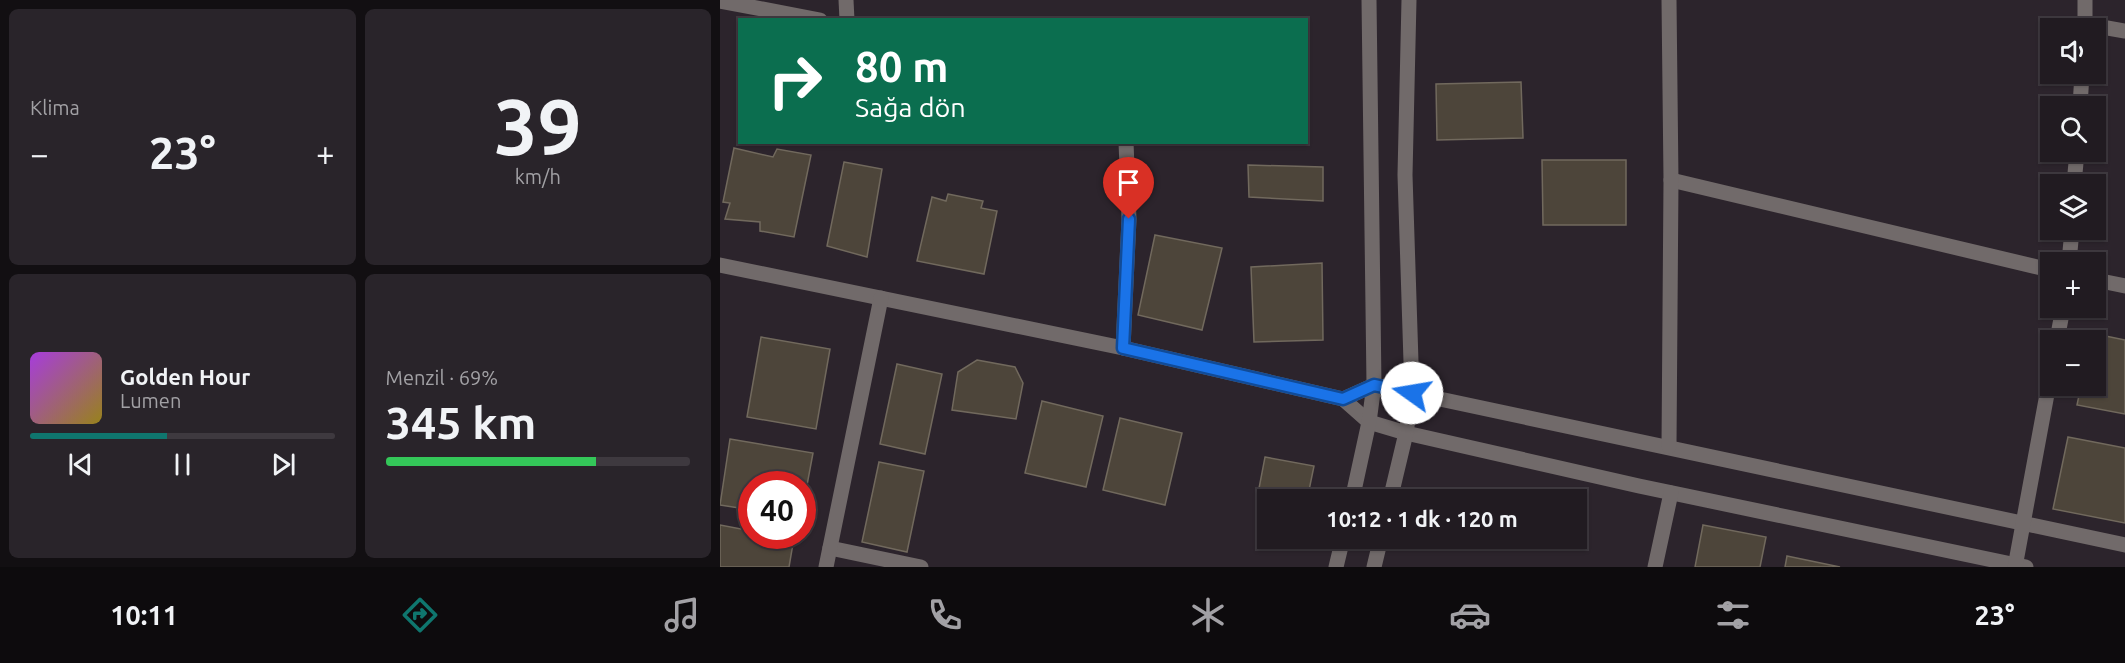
<!DOCTYPE html>
<html lang="tr">
<head>
<meta charset="utf-8">
<style>
	:root { --surface:#211b21; --page:#29242a; --text:#f1f3f6; --muted:#a2a1a5; --line:#3e393f; --accent:#0f766e }
	body { margin:0; font-family:Ubuntu,sans-serif; background:var(--page); color:var(--text); height:100vh; display:flex; flex-direction:column; font-size:22px; white-space:nowrap }
	* { box-sizing:border-box; margin:0 }
	p { font-size:20px; color:var(--muted) }
	.icon { flex:none; width:33px; height:33px; fill:none; stroke:currentColor; stroke-width:2; stroke-linecap:round; stroke-linejoin:round }
	.map { position:relative; flex:1; overflow:hidden }
	.side { display:flex; flex-direction:column; gap:9px; padding:9px; background:#120f12; width:720px }
	.side>* { flex:none }
	.banner { position:absolute; left:18px; top:18px; width:570px; height:126px; border-radius:0px; box-shadow:0 2px 4px #0004,0 0 0 2px var(--line); background:#0b6e4f; color:#fff; overflow:hidden }
	.buttons { position:absolute; left:1320px; top:18px; display:grid; gap:12px }
	.buttons a { display:grid; place-items:center; width:66px; height:66px; border-radius:0px; background:var(--surface); box-shadow:0 2px 4px #0004,0 0 0 2px var(--line); font-size:30px }
	.speed { position:absolute; left:18px; top:471px; display:flex; gap:12px; font-size:30px; font-weight:700; text-align:center }
	.speed>* { display:grid; place-content:center; width:78px; height:78px; border-radius:50%; background:var(--surface); box-shadow:0 2px 4px #0004,0 0 0 2px var(--line); line-height:1 }
	.speed .limit { border:9px solid #d22; background:#fff; color:#111 }
	.pin { position:absolute; display:grid; place-items:center; width:51px; height:51px; color:#fff; margin:-62px -26px; border-radius:50% 50% 50% 0; rotate:-45deg; box-shadow:0 0 6px #0007 }
	.pin .icon { rotate:45deg }
	.me { position:absolute; width:66px; margin:-33px; rotate:283deg; stroke-linejoin:round; filter:drop-shadow(0 0 4px #0008) }
	.turn { display:flex; align-items:center; gap:21px; height:126px; padding:0 18px; font-size:27px }
	.turn .icon { width:78px; height:78px; stroke-width:2.5 }
	.turn b { display:block; font-size:42px; line-height:51px }
	.big { font-size:45px; font-weight:700; line-height:1.1 }
	.side .widget { flex:1; display:flex; flex-direction:column; justify-content:center; gap:9px; min-width:0; padding:0 21px; border-radius:9px; background:var(--page) }
	.side .dial { align-items:center; gap:0 }
	.dial b { font-size:78px; line-height:1 }
	.song { display:flex; align-items:center; gap:18px }
	.cover { width:72px; height:72px; border-radius:9px; background:linear-gradient(135deg,hsl(280 70% 55%),hsl(50 70% 35%)) }
	.played { height:6px; border-radius:3px; background:linear-gradient(90deg,var(--accent) 45%,var(--line) 45%) }
	.keys { display:flex; justify-content:space-around; direction:ltr }
	.heat { display:flex; justify-content:space-between; align-items:center; font-size:33px; direction:ltr }
	.charge { height:9px; border-radius:4px; background:linear-gradient(90deg,#34c759 69%,var(--line) 0) }
	.side .tiles { flex:1; display:grid; gap:9px; grid-template-columns:repeat(2,1fr) }
	.trip { position:absolute; left:537px; top:489px; width:330px; height:60px; border-radius:0px; background:var(--surface); box-shadow:0 2px 4px #0004,0 0 0 2px var(--line); font-weight:700; line-height:60px; text-align:center }
	.tab-bar { display:flex; height:96px; justify-content:space-around; align-items:center; background:#0d0b0d; color:var(--muted) }
	.tab-bar .icon { width:42px; height:42px }
	.tab-bar .current { color:var(--accent) }
	.tab-bar b { font-size:27px; color:var(--text) }
	main { display:flex; flex:1; min-height:0 }
	.map>svg:first-child { display:block }
	.building { fill:#4d453a; stroke:#71695d; stroke-width:1.5 }
	.lines { fill:none; stroke-linecap:round; stroke-linejoin:round }
	.minor { stroke:#716a6a; stroke-width:15 }
	.route-casing { stroke:#114b97; stroke-width:15 }
	.route { stroke:#1a73e8; stroke-width:10 }
</style>
</head>
<body>
<main>
<section class="side">
<div class="tiles">
<div class="widget"><p>Klima</p>
<div class="heat"><a>−</a><b class="big">23°</b><a>+</a></div>
</div>
<div class="widget dial"><b>39</b><p>km/h</p></div>
<div class="widget">
<div class="song"><i class="cover"></i><div><b>Golden Hour</b><p>Lumen</p></div></div>
<div class="played"></div>
<div class="keys"><svg class="icon" aria-label="previous" viewBox="0 0 24 24"><path d="M18 5L8 12l10 7zM5 5v14"/></svg><svg class="icon" aria-label="pause" viewBox="0 0 24 24"><path d="M8 5v14M16 5v14"/></svg><svg class="icon" aria-label="next" viewBox="0 0 24 24"><path d="M6 5l10 7-10 7zM19 5v14"/></svg></div>
</div>
<div class="widget"><p>Menzil · 69%</p><b class="big">345 km</b><div class="charge"></div></div>
</div>
</section>
<div class="map">
<svg width="1405" height="567" viewBox="0 0 1405 567">
	<rect width="100%" height="100%" fill="#2c242c"/>
	<g class="building">
		<polygon points="801,82 803,138 717,140 716,84"/>
		<polygon points="14,148 53,157 57,149 91,155 74,237 40,231 40,222 5,219 10,203 3,202"/>
		<polygon points="822,160 906,160 906,225 823,225"/>
		<polygon points="124,162 162,169 147,257 107,246"/>
		<polygon points="528,165 603,167 603,201 529,197"/>
		<polygon points="228,194 263,201 261,208 277,211 264,274 197,261 212,197 226,201"/>
		<polygon points="435,235 502,248 482,330 418,315"/>
		<polygon points="602,263 603,340 534,342 531,267"/>
		<polygon points="1371,333 1405,340 1405,414 1357,405 1361,386 1376,386 1376,340 1370,340"/>
		<polygon points="41,337 110,349 96,429 27,417"/>
		<polygon points="257,360 295,367 303,383 296,419 232,410 238,372"/>
		<polygon points="177,364 222,374 205,454 160,444"/>
		<polygon points="322,401 383,416 366,487 305,473"/>
		<polygon points="400,418 462,433 445,505 383,490"/>
		<polygon points="1348,437 1405,448 1405,523 1333,509"/>
		<polygon points="10,439 93,453 82,512 82,484 32,484 32,510 0,505"/>
		<polygon points="545,457 594,466 587,500 548,500 548,506 536,504"/>
		<polygon points="159,462 204,471 187,552 142,542"/>
		<polygon points="0,525 32,531 32,536 60,536 74,538 69,567 0,567"/>
		<polygon points="983,525 1046,537 1040,567 975,567"/>
		<polygon points="1067,556 1120,567 1065,567"/>
	</g>
	<g class="lines">
		<g class="minor">
			<polyline points="126,0 127,20"/>
			<polyline points="0,1 100,20"/>
			<polyline points="1365,24 1405,31"/>
			<polyline points="1365,28 1365,0"/>
			<polyline points="1360,106 1362,74"/>
			<polyline points="951,180 1330,270"/>
			<polyline points="1354,184 1357,152"/>
			<polyline points="1349,262 1352,230"/>
			<polyline points="0,265 403,348 623,399 649,422 686,433 919,486 1306,567"/>
			<polyline points="1376,280 1405,286"/>
			<polyline points="1337,340 1343,308"/>
			<polyline points="403,348 409,219 406,142"/>
			<polyline points="623,399 654,385 1405,545"/>
			<polyline points="949,446 951,180 949,0"/>
			<polyline points="632,500 649,422 654,385 649,0"/>
			<polyline points="670,500 686,433 692,393 685,175 689,0"/>
			<polyline points="110,548 201,567"/>
			<polyline points="106,567 161,298"/>
			<polyline points="616,567 623,538"/>
			<polyline points="654,567 661,538"/>
			<polyline points="935,567 951,493"/>
			<polyline points="1295,567 1330,378"/>
		</g>
	</g>
	<g class="lines">
		<defs>
			<polyline id="route" points="409,219 403,348 623,399 654,385 692,393"/>
		</defs>
		<use href="#route" class="route-casing"/>
		<use href="#route" class="route"/>
	</g>
</svg>
<div class="buttons">
<a><svg class="icon" aria-label="sound" viewBox="0 0 24 24"><path d="M4 9h4l5-4v14l-5-4H4zM17 9q2 3 0 6"/></svg></a>
<a><svg class="icon" aria-label="search" viewBox="0 0 24 24"><circle cx="10" cy="10" r="6"/><path d="M15 15l6 6"/></svg></a>
<a><svg class="icon" aria-label="layers" viewBox="0 0 24 24"><path d="M12 4l9 5-9 5-9-5zM3 14l9 5 9-5"/></svg></a>
<a>+</a>
<a>−</a>
</div>
<div class="speed"><div class="limit">40</div></div>
<div class="pin" style="left:409px;top:219px;background:#d93025"><svg class="icon" aria-label="arrive" viewBox="0 0 24 24"><path d="M6 21V4h12l-3 4 3 4H6"/></svg></div>
<svg class="me" style="left:692px;top:393px" viewBox="-20 -20 40 40"><circle r="19" fill="#fff"/><path d="M0-13L10 11 0 6-10 11z" fill="#1a73e8"/></svg>
<div class="trip">10:12 · 1 dk · 120 m</div>
<div class="banner">
<div class="turn"><svg class="icon" aria-label="right" viewBox="0 0 24 24"><path d="M7 20v-9h11M14 6l5 5-5 5"/></svg><div><b>80 m</b>Sağa dön</div></div>
</div>
</div>
</main>
<nav class="tab-bar">
<b>10:11</b>
<svg class="icon current" aria-label="directions" viewBox="0 0 24 24"><path d="M12 3l9 9-9 9-9-9zM9 14v-3h6M13 9l2 2-2 2"/></svg>
<svg class="icon" aria-label="music" viewBox="0 0 24 24"><path d="M9 18V5l10-2v13"/><circle cx="6" cy="18" r="3"/><circle cx="16" cy="16" r="3"/></svg>
<svg class="icon" aria-label="phone" viewBox="0 0 24 24"><path d="M5 4h4l2 5-3 2q2 4 5 5l2-3 5 2v4C11 20 4 13 5 4z"/></svg>
<svg class="icon" aria-label="climate" viewBox="0 0 24 24"><path d="M12 3v18M4 7l16 10M4 17L20 7"/></svg>
<svg class="icon" aria-label="car" viewBox="0 0 24 24"><path d="M5 17H2v-5l4-1 3-4h7l3 4 3 1v5h-3M9 17h6M6 11h13"/><circle cx="7" cy="17" r="2"/><circle cx="17" cy="17" r="2"/></svg>
<svg class="icon" aria-label="filters" viewBox="0 0 24 24"><path d="M4 7h16M4 17h16"/><circle cx="9" cy="7" r="2"/><circle cx="15" cy="17" r="2"/></svg>
<b>23°</b>
</nav>
</body>
</html>
